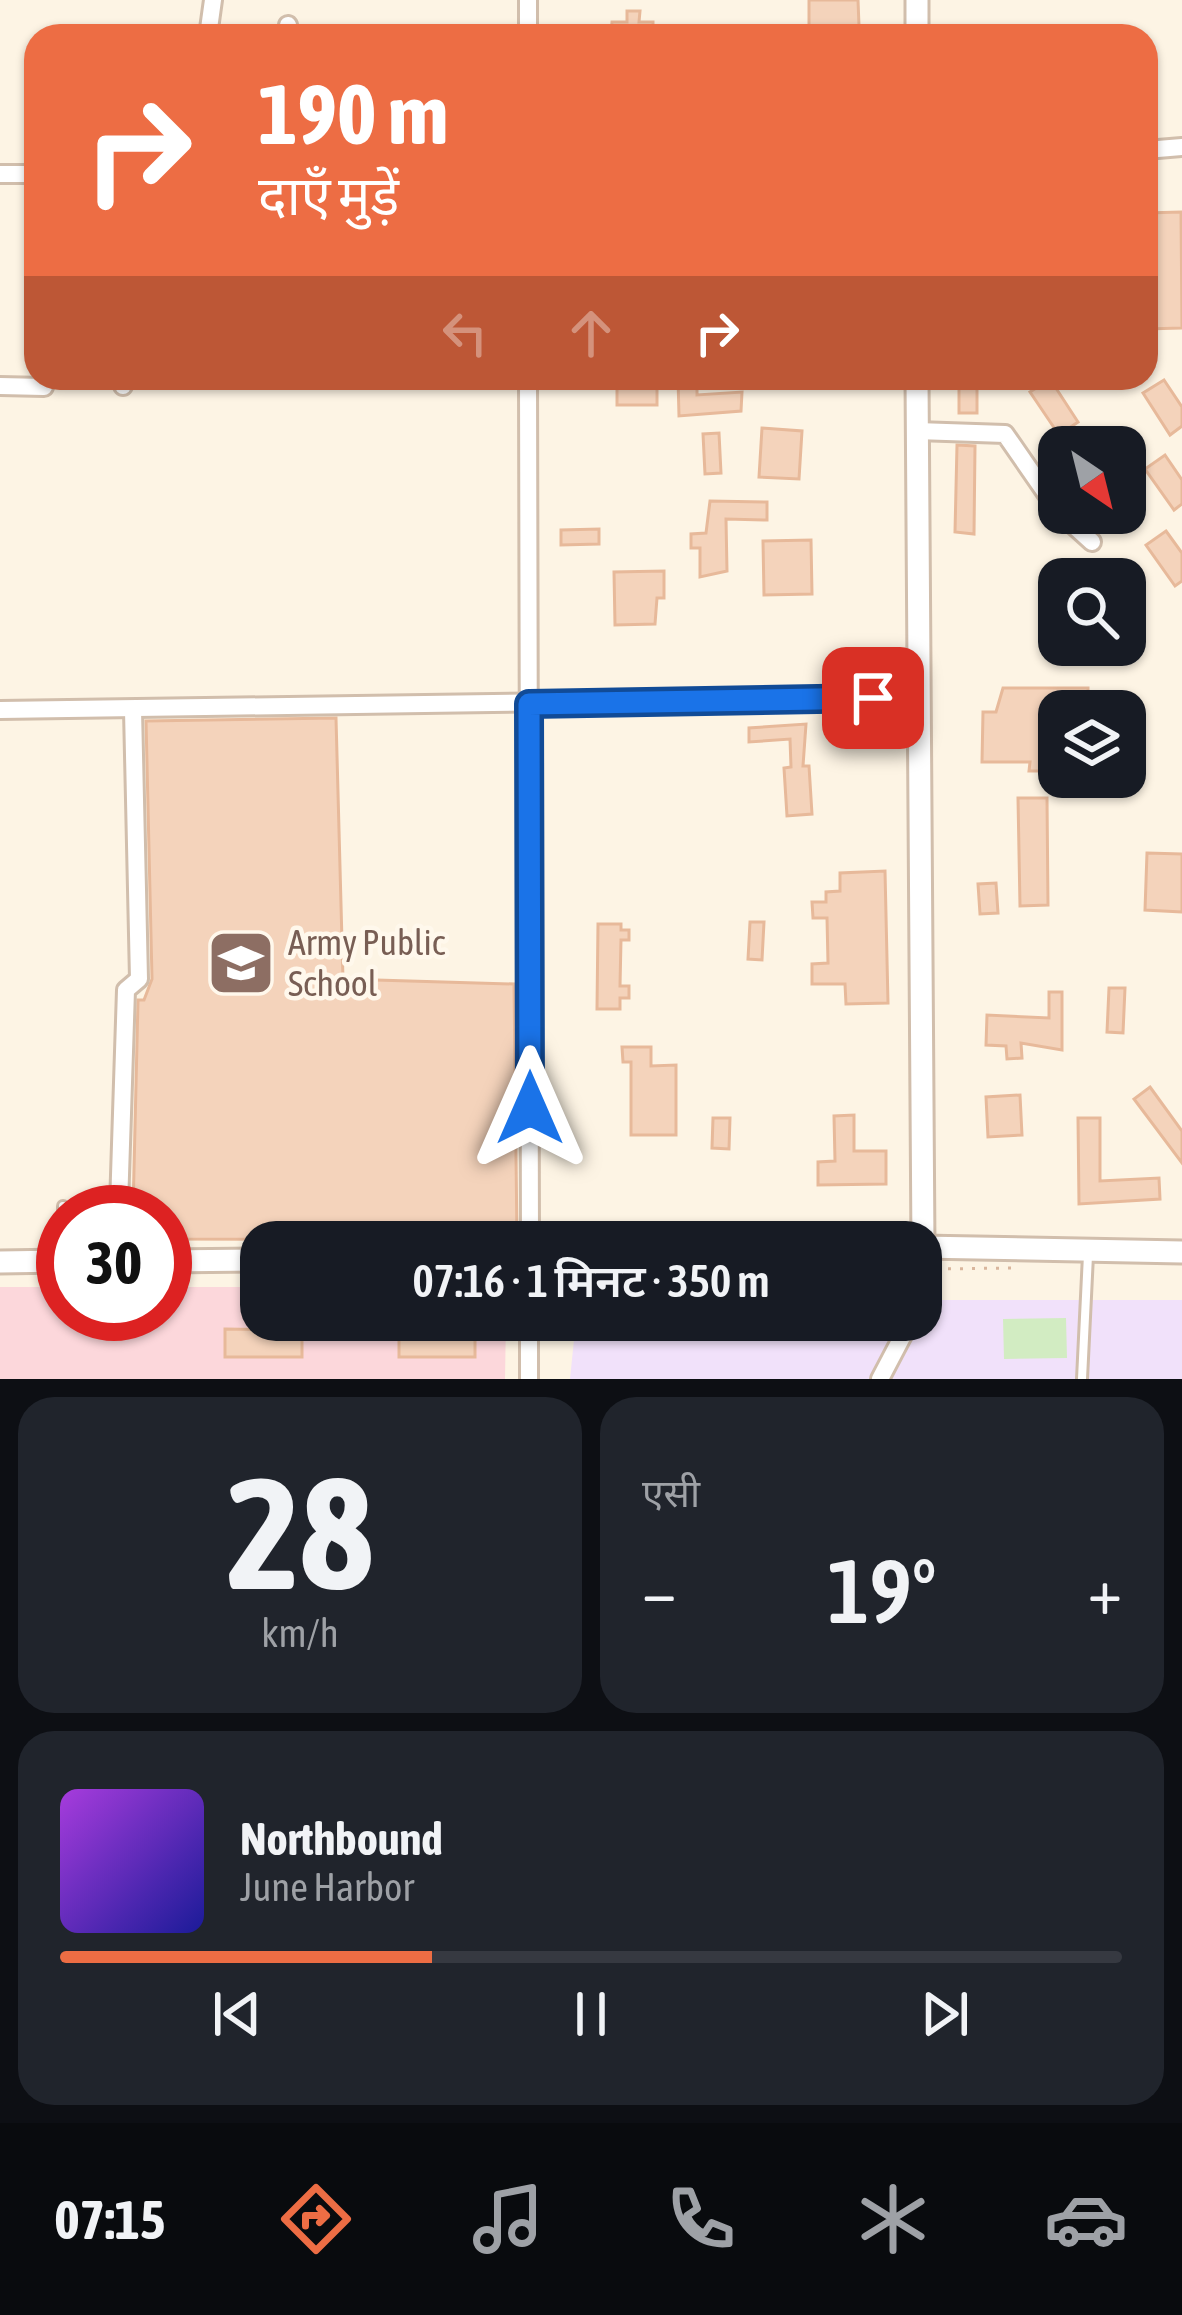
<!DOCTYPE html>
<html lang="hi">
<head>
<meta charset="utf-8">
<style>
	:root { --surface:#171b24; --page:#20242c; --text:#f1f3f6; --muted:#9ea1a6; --line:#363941; --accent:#ed6d44 }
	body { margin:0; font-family:"Asap Condensed","Noto Sans Devanagari",sans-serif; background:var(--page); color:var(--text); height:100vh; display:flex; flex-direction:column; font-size:45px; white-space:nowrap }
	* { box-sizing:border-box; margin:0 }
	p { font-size:39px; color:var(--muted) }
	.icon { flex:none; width:66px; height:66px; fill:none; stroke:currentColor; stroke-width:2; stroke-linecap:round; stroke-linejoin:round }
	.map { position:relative; height:1379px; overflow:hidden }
	.side { display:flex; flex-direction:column; gap:18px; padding:18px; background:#0d0f14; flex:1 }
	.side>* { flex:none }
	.banner { position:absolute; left:24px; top:24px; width:1134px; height:366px; border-radius:36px; box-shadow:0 3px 9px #0004; background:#ed6d44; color:#fff; overflow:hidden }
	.needle { width:78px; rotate:145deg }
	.buttons { position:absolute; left:1038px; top:426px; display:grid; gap:24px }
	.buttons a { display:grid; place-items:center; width:108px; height:108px; border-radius:24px; background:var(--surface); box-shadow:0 3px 9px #0004; font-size:60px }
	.speed { position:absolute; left:36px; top:1185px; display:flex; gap:24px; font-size:60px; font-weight:700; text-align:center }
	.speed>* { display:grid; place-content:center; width:156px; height:156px; border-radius:50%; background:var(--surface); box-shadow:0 3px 9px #0004; line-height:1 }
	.speed .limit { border:18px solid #d22; background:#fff; color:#111 }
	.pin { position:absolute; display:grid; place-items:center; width:102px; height:102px; color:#fff; margin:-51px; border-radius:24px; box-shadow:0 6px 18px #0006 }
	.me { position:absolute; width:132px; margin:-66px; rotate:0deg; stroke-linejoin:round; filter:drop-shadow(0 0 9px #0008) }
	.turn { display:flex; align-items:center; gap:42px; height:252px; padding:0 36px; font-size:54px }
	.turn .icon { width:156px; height:156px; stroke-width:2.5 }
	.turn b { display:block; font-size:84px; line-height:102px }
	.lanes { display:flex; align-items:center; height:114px; padding:0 36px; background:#0003; justify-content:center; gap:60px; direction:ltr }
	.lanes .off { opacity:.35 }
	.big { font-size:90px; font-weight:600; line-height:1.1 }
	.side .widget { flex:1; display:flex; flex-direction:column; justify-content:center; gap:18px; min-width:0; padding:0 42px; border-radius:36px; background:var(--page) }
	.side .dial { align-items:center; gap:0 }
	.dial b { font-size:156px; line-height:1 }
	.song { display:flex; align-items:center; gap:36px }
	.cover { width:144px; height:144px; border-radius:18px; background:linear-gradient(135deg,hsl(280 70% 55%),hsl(240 70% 35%)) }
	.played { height:12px; border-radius:6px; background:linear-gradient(90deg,var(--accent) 35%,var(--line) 35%) }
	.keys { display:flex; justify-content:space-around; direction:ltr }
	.heat { display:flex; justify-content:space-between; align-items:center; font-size:66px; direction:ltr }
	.side .tiles { flex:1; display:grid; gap:18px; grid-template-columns:1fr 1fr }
	.widget:last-child { grid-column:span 2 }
	.trip { position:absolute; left:240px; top:1221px; width:702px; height:120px; border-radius:36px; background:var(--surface); box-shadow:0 3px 9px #0004; font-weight:600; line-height:120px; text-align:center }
	.dock { display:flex; height:192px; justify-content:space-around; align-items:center; background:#090b0e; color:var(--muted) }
	.dock .icon { width:84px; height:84px }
	.dock .on { color:var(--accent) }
	.dock b { font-size:54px; color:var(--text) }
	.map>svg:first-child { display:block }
	.education { fill:#f1e1fa }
	.medical { fill:#fcd7db }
	.green { fill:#d2ecc2 }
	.building { fill:#f4d3bb; stroke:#e7b99a; stroke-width:3 }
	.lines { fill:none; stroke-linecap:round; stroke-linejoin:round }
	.service-casing { stroke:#d1beac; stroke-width:14 }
	.minor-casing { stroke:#d1beac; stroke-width:22 }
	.tertiary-casing { stroke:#d1beac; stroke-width:27 }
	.path { stroke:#d9b69d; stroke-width:3; stroke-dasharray:3 9; stroke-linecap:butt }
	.service { stroke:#fff; stroke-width:8 }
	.minor { stroke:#fff; stroke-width:16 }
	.tertiary { stroke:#fff; stroke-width:21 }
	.route-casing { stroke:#114b97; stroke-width:30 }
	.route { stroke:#1a73e8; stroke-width:21 }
	.labels { text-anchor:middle; stroke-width:9; stroke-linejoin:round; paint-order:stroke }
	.education-label { font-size:36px; fill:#785e54; stroke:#fff8ec; text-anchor:start }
</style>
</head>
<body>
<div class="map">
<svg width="1182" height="1379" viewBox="0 0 1182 1379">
	<rect width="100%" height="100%" fill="#fdf4e4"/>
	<polygon class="education" points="921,1300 1182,1300 1182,1379 570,1379 576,1320 921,1320"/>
	<polygon class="medical" points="0,1287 63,1287 63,1314 165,1314 165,1287 261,1287 261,1320 506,1320 505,1379 0,1379"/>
	<polygon class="green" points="1066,1318 1067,1358 1004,1359 1003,1319"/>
	<g class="building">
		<polygon points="809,0 858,0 859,26 809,27"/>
		<polygon points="627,11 640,11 639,22 653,22 653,36 611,36 612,22 627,22"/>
		<polygon points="1181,212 1182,328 1146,329 1146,213"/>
		<rect x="617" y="378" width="40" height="27"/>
		<polygon points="678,378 697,378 697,395 742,392 741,411 679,416"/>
		<rect x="959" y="378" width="18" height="35"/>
		<polygon points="1050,379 1078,422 1059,435 1030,392"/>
		<polygon points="1164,380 1182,407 1182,426 1170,435 1143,393"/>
		<polygon points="762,428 802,431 799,479 759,477"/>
		<polygon points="719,433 721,473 705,474 703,434"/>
		<polygon points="957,445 975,446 974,534 955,532"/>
		<polygon points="1165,455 1182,480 1182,504 1174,510 1145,469"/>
		<polygon points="710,501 767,502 767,520 726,519 727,571 700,577 700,548 691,548 691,534 706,533"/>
		<polygon points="599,529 599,544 561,545 561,530"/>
		<polygon points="1166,531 1182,553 1182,581 1175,586 1146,545"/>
		<polygon points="811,540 812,594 764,595 763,541"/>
		<polygon points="664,571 664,598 657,598 655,624 615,625 614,572"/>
		<polygon points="1003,688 1088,688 1088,711 1059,711 1059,717 1050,717 1049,771 1029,771 1030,762 982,762 983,712 996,712"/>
		<polygon points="336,718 343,979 514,984 517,1240 165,1239 165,1212 133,1212 138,1000 144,1000 152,979 146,721"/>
		<polygon points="806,724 803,766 809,766 812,814 787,816 784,768 791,767 790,739 749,742 749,728"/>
		<polygon points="1018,798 1047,798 1048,905 1020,906"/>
		<polygon points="1147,853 1182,854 1182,912 1145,910"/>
		<polygon points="885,871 888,1003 846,1004 845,984 812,984 812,964 828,963 827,918 813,918 812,902 826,902 826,892 840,891 840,873"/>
		<polygon points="996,883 998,913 980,914 978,884"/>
		<polygon points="750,922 764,922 762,960 748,959"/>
		<polygon points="598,924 621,924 621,930 629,930 629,940 621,940 620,986 629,986 629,998 620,998 620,1009 597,1009"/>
		<polygon points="1109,988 1125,988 1123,1033 1107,1032"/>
		<polygon points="1049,992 1062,992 1062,1050 1021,1043 1022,1058 1007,1059 1006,1046 986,1045 987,1015 1049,1018"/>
		<polygon points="622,1047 651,1047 651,1066 676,1065 676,1135 631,1135 631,1062 623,1062"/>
		<polygon points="1150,1087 1182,1131 1182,1163 1134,1099"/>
		<polygon points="1020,1095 1022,1135 988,1137 986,1097"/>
		<polygon points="854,1115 854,1151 886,1151 886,1184 818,1185 818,1162 835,1161 834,1116"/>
		<polygon points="713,1118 730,1118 729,1149 712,1148"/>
		<polygon points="1078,1118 1100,1118 1100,1181 1159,1178 1160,1199 1079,1204"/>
		<polygon points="225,1329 302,1330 302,1357 225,1357"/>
		<rect x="399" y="1333" width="76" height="24"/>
	</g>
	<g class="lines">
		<defs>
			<g id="service">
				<polyline points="63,1206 63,1212"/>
				<polyline points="1082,1379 1088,1255"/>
			</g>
			<g id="minor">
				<polyline points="208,36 213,0"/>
				<polyline points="287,36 288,25"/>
				<polyline points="528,36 528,0"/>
				<polyline points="1146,150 1182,147"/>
				<polyline points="0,174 36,174"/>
				<polyline points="528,378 530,1242"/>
				<polyline points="0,386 44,387"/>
				<polyline points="123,386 123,378"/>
				<polyline points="917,431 1005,434 1059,512"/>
				<polyline points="1060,513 1092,542"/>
				<polyline points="0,710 916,697"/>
				<polyline points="119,1206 126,990 139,979 133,710"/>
				<polyline points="921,1265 923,1247"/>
				<polyline points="529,1379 529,1320"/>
				<polyline points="880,1379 911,1320"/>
			</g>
			<g id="tertiary">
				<polyline points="917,36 917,0"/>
				<polyline points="917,378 923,1247"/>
				<polyline points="921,1247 1182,1252"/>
				<polyline points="165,1261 261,1260"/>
				<polyline points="0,1262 63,1261"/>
			</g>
		</defs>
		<use href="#service" class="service-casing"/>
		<use href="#minor" class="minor-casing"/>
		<use href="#tertiary" class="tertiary-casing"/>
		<polyline class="path" points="936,1269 1011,1268"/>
		<use href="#service" class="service"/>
		<use href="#minor" class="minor"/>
		<use href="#tertiary" class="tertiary"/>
	</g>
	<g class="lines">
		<defs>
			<polyline id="route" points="530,1108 529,704 873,698"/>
		</defs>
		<use href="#route" class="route-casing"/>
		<use href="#route" class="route"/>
	</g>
	<defs>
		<symbol id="school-square" viewBox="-11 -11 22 22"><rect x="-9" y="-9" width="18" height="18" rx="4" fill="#8d6e63" stroke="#fff8ec"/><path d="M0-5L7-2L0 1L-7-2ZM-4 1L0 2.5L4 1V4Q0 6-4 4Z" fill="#fff"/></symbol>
	</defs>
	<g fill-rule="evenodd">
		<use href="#school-square" x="203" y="925" width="76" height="76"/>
	</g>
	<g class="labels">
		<g class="education-label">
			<text x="288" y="955">Army Public<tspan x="288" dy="41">School</tspan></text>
		</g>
	</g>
</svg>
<div class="buttons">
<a><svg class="needle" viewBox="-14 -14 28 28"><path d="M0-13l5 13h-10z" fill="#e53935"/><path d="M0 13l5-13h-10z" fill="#9ea1a6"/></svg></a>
<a><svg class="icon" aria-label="search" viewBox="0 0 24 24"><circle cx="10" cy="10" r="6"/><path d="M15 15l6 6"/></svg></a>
<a><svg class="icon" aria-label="layers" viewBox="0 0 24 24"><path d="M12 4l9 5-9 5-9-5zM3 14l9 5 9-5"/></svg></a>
</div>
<div class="speed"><div class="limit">30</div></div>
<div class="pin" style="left:873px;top:698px;background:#d93025"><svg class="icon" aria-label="arrive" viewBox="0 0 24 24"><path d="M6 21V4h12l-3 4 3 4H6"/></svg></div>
<svg class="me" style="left:530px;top:1108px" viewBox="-20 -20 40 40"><path d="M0-17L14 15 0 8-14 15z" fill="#1a73e8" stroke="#fff" stroke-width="4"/></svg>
<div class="trip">07:16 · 1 मिनट · 350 m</div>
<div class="banner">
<div class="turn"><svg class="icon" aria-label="right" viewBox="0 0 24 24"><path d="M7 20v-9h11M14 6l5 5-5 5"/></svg><div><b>190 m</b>दाएँ मुड़ें</div></div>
<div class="lanes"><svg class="icon off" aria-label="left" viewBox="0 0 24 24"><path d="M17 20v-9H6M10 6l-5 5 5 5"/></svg><svg class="icon off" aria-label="ahead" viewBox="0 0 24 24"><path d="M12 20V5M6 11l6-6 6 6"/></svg><svg class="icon" aria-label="right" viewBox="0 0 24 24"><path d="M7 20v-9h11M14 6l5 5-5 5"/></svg></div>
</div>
</div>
<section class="side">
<div class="tiles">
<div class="widget dial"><b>28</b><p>km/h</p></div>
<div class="widget"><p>एसी</p>
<div class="heat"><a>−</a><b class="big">19°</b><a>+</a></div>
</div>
<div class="widget">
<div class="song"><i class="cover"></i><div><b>Northbound</b><p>June Harbor</p></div></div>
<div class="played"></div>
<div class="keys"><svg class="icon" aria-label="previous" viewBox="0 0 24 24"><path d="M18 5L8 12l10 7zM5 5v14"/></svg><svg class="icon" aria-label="pause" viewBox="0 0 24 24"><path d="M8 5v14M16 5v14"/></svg><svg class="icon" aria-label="next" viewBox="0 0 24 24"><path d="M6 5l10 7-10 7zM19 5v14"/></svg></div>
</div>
</div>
</section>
<nav class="dock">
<b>07:15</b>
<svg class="icon on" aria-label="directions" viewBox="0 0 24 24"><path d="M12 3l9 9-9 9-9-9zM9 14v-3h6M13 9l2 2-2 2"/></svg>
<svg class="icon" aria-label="music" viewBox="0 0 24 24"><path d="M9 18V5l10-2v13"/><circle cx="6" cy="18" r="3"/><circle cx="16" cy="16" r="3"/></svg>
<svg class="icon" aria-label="phone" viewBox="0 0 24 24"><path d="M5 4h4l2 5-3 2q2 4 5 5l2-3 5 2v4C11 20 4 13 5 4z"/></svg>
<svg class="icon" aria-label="climate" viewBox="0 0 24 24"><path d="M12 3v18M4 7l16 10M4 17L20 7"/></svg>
<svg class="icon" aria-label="car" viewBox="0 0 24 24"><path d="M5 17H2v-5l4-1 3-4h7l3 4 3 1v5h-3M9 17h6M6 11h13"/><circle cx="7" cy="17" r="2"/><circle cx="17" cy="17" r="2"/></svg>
</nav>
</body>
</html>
